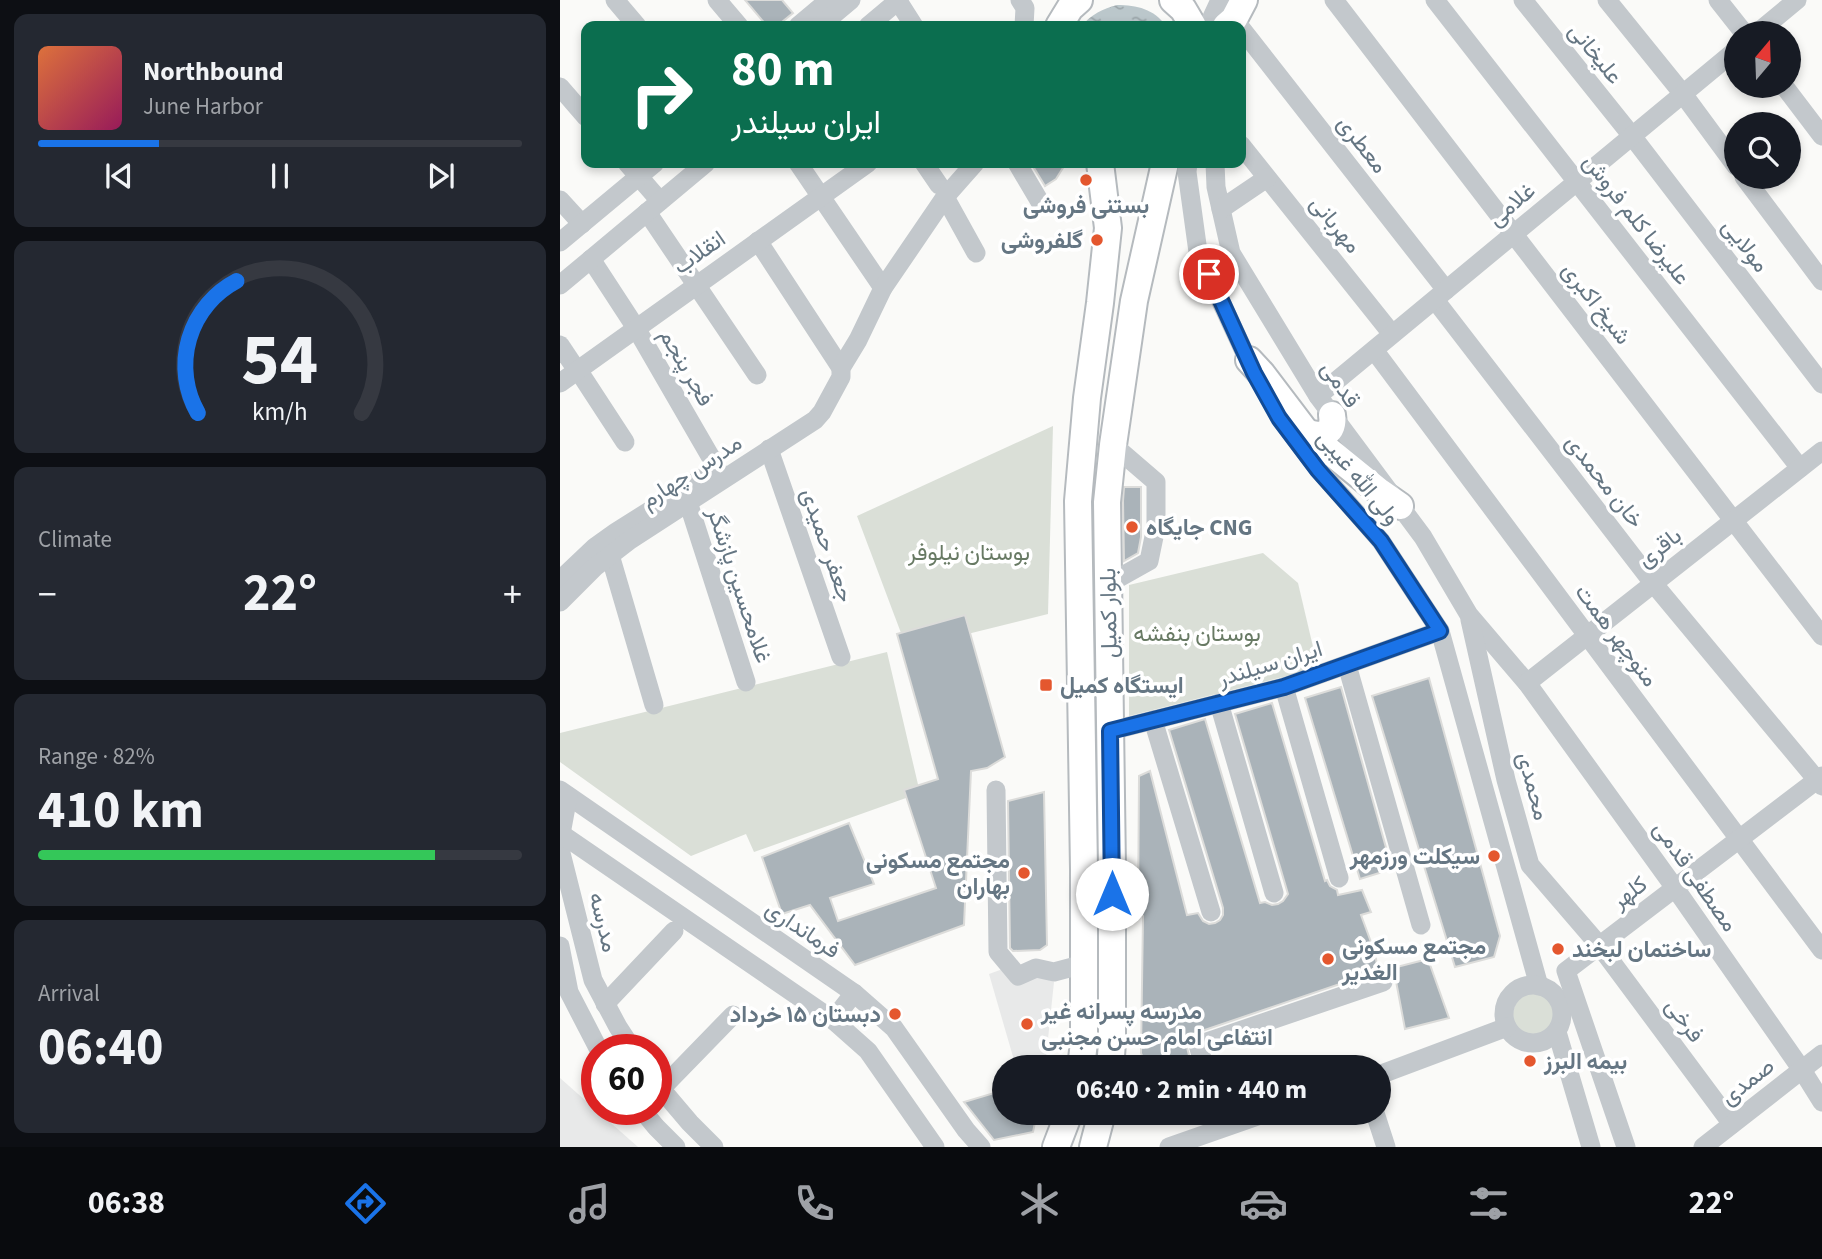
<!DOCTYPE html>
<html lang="en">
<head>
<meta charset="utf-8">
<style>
	:root { --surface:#171b24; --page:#242831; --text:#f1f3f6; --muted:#9ea1a6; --line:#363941; --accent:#1a73e8 }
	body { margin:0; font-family:"Source Sans 3",Vazirmatn,sans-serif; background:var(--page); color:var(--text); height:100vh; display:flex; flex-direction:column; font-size:26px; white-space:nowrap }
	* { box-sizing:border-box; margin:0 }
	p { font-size:23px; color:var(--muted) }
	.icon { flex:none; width:38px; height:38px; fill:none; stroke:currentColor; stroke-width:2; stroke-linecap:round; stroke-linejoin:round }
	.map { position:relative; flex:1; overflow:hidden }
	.details { display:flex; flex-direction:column; gap:14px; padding:14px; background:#0d0f14; width:560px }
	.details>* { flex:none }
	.banner { position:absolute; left:21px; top:21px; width:665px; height:147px; border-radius:14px; box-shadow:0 4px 10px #0003; background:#0b6e4f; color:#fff; overflow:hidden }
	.needle { width:46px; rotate:19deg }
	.tools { position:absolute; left:1164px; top:21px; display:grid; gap:14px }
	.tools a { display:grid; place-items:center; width:77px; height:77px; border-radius:50%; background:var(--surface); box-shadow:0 4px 10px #0003; font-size:35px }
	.speed { position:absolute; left:21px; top:1034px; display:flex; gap:14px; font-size:35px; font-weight:700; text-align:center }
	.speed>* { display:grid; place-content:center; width:91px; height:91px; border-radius:50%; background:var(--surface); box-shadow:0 4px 10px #0003; line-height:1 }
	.speed .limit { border:10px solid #d22; background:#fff; color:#111 }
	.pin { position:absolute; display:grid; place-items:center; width:60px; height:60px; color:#fff; margin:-30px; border:4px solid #fff; border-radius:50%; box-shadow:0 2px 7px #0007 }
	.me { position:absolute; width:77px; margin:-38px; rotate:0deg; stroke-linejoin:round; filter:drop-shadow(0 0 5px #0008) }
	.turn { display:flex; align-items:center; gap:24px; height:147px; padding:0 35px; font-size:32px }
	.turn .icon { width:91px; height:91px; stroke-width:2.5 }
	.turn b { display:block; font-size:49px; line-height:60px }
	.big { font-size:52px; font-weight:700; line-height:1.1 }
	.details .widget { flex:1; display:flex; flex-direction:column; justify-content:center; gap:10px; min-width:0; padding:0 24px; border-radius:14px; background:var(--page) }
	.details .dial { align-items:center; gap:0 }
	.dial svg { height:182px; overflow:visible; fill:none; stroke:var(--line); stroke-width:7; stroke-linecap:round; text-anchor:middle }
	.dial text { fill:var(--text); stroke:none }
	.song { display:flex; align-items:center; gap:21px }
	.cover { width:84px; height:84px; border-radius:10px; background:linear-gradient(135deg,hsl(20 70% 55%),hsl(330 70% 35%)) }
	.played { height:7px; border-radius:4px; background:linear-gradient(90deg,var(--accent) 25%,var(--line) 25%) }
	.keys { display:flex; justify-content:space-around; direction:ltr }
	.heat { display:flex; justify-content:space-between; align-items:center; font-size:38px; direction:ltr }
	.charge { height:10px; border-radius:5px; background:linear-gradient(90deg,#34c759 82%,var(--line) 0) }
	.trip { position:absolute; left:432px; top:1055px; width:399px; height:70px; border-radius:35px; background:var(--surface); box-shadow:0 4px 10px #0003; font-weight:700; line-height:70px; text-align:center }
	.tabs { display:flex; height:112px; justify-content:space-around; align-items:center; background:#090b0e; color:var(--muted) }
	.tabs .icon { width:49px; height:49px }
	.tabs .on { color:var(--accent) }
	.tabs b { font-size:32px; color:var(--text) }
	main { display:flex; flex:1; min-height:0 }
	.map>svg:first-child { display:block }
	.built { fill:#e8e9e9 }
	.green { fill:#dadfd7 }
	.water { fill:url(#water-ripples) }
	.building { fill:#aab3b9; stroke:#dcdcda; stroke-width:2 }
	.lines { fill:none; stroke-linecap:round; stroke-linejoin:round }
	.major-casing { stroke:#b5babe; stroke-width:30 }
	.minor { stroke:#c3c8cc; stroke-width:19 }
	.major { stroke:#fff; stroke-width:26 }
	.route-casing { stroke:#114b97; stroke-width:18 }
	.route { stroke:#1a73e8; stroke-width:12 }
	.poi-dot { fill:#e4572e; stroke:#fff; stroke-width:2.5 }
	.labels { text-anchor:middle; stroke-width:7; stroke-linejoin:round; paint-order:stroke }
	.street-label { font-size:23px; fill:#657683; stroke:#fff }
	.poi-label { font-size:23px; font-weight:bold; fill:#657683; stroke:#fff; text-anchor:start }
	.park-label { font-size:23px; fill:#687a64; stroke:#fff }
</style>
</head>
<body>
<main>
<section class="details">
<div class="widget">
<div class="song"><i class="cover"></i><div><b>Northbound</b><p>June Harbor</p></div></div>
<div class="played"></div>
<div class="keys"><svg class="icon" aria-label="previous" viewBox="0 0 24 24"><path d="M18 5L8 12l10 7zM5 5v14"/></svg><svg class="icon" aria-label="pause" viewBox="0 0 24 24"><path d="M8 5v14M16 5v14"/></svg><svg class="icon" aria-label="next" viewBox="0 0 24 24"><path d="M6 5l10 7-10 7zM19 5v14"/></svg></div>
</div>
<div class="widget dial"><svg viewBox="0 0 100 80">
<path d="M14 69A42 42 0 1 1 86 69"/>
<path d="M14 69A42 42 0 0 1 31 11" stroke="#1a73e8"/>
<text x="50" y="56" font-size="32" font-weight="700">54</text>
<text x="50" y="72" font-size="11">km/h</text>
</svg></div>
<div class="widget"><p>Climate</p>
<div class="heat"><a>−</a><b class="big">22°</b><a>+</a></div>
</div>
<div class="widget"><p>Range · 82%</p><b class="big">410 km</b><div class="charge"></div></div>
<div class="widget"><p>Arrival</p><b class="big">06:40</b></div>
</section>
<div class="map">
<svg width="1262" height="1147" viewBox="0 0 1262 1147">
	<defs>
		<pattern id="water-ripples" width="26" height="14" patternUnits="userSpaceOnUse" patternTransform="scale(1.75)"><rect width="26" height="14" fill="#bbc7cb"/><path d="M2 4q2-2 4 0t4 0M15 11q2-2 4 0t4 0" fill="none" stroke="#9ca6aa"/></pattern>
	</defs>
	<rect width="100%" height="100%" fill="#fafaf8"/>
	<g class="built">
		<polygon points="451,966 494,982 485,1067 456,1067 429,974"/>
		<polygon points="0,1078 78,1147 0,1147"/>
	</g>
	<g class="green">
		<polygon points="493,426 488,614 347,649 297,516"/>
		<polygon points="703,553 738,583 758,668 569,716 569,585"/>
		<polygon points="327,652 360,793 194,852 186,834 131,856 0,762 0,733"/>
		<circle cx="974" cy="1014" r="21"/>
	</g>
	<path class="water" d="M 557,5 C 577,5 594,9 606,26 L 522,26 C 531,14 543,9 557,5 Z"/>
	<g class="building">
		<polygon points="185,0 222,0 233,13 217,26 207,26"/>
		<polygon points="471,163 506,163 496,179 485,186"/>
		<polygon points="564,487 581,487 581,537 578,553 564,561 563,501"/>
		<polygon points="405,615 445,757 427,768 411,771 404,925 295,965 250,905 222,914 202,857 289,823 314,884 270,898 278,921 376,888 344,790 378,779 337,634"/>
		<polygon points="869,678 940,936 934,957 895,967 812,696"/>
		<polygon points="781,687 832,869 800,879 745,698"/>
		<polygon points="712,703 765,881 767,880 770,886 777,890 778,895 802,890 811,912 801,915 815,953 818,971 633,1034 628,1037 626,1043 632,1068 587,1068 581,1053 583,916 578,915 579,776 590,771 627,915 638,913 643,921 649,924 655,923 660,920 663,915 663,908 609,730 645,719 700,903 705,902 712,905 718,904 723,901 728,894 675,714"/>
		<polygon points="484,792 487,945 480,950 453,951 450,948 448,801"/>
		<polygon points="868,959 889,1018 845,1029 836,981 832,973 825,970"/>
		<polygon points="444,1090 444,1113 477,1113 473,1132 434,1140 404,1102"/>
	</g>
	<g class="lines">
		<defs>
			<g id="major">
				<polyline points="613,0 623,9 633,26"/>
				<polyline points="499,26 510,8 519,0"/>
				<polyline points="666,26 674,19 684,0"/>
				<polyline points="689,360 702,374 746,432 820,492 840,506"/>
				<path d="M 746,432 C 762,439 775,433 772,415"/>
				<polyline points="521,1068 524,1042 524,869 518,501 527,398 540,303 548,228 540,163"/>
				<polyline points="550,1068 552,1043 552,869 547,502 553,445 574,301 605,163"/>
				<polyline points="496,1147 509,1113"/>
				<polyline points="533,1147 542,1113"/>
			</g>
		</defs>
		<use href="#major" class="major-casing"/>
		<g class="minor">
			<polyline points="55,0 77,26"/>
			<polyline points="157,0 179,26"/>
			<polyline points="460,0 465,8 464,26"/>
			<polyline points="774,0 1262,636"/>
			<polyline points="875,0 1240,468"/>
			<polyline points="963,0 1072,136 1262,384"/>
			<polyline points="1047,0 1123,94 1176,166"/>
			<polyline points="1158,0 1184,33"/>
			<polyline points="338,1 354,26"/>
			<polyline points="238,26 269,0"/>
			<polyline points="260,26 291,0"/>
			<polyline points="308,26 339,0"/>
			<polyline points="648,26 660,0"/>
			<polyline points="681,28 886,290"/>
			<polyline points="1197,33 1237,0"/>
			<polyline points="1224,86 1262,136"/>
			<polyline points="0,87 26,117"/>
			<polyline points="681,145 832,334"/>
			<polyline points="67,163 100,201"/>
			<polyline points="238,163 323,288"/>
			<polyline points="364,163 379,185"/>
			<polyline points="457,163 480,202"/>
			<polyline points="628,163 627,172 638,252 694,373"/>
			<polyline points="655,163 656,187 671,253 758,396 863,537 909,615 967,683 1115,888 1242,1070 1262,1102"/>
			<polyline points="1184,177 1262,281"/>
			<polyline points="385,197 416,253"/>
			<polyline points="0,200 22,224"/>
			<polyline points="661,209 707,178"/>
			<polyline points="87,212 197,375"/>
			<polyline points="198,241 281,368"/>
			<polyline points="0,242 95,163"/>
			<polyline points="31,259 76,328 157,468"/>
			<polyline points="0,285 146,163"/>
			<polyline points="875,300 1093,583 1262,786"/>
			<polyline points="0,345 12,363"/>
			<polyline points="814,350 1262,950"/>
			<polyline points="18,370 65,442"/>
			<polyline points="0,383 308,163"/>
			<polyline points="758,396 1176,50"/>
			<polyline points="721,420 759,470 821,541 880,631 979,986"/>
			<polyline points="209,449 281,657"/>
			<polyline points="128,502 186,682"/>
			<polyline points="50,555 94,705"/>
			<polyline points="0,580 35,547 56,532 145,476"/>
			<polyline points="548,584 589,561 596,527 596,482 553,445"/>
			<polyline points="0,602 35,567 70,540 255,420 262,412 281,377 281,368 298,340 323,288 385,197 415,163"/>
			<polyline points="910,620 946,780 970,865 1039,945 1172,1124"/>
			<polyline points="787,665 861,925"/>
			<polyline points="967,683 1262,451"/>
			<polyline points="724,687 779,878"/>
			<polyline points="659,703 714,893"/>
			<polyline points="593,720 651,912"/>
			<polyline points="550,731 724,687 880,631"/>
			<polyline points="0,790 294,993 334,1028 406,1130 421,1147"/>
			<polyline points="436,790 438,952 458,976 476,968 494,972 524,964"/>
			<polyline points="8,796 1,834 1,853 33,980 58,1027 73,1050"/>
			<polyline points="0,833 273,1020 308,1051 375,1147"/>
			<polyline points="0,946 9,992 39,1050"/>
			<circle cx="973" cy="1014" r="29"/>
			<polyline points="45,1004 114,931"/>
			<polyline points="273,1020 294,993"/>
			<polyline points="997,1032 1031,1147"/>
			<polyline points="645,1068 638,1045 823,982"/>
			<polyline points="819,1075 947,1027"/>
			<polyline points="96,1083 130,1123 154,1147"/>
			<polyline points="101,1089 173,1015"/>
			<polyline points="82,1110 96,1127 116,1147"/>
			<polyline points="815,1113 826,1147"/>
			<polyline points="609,1147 706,1113"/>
			<polyline points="1066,1147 1006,971 1262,776"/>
			<polyline points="1143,1147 1262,1054"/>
		</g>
		<use href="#major" class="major"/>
	</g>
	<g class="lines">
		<defs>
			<polyline id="route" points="552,894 550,731 724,687 880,631 821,541 758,470 719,418 694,373 649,274"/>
		</defs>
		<use href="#route" class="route-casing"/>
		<use href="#route" class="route"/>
	</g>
	<g class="poi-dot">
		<circle cx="526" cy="180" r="7"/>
		<circle cx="537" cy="240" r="7"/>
		<circle cx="572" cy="527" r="7"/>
		<rect x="479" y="678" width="14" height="14" rx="3.5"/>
		<circle cx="934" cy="856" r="7"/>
		<circle cx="464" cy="873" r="7"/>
		<circle cx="998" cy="949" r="7"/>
		<circle cx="768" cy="959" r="7"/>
		<circle cx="335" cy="1014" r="7"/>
		<circle cx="467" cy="1024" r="7"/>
		<circle cx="970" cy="1061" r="7"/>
	</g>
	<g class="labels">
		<g class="street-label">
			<text transform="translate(1036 53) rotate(51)" y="8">علیخانی</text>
			<text transform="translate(803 144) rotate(52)" y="8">معطری</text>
			<text transform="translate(951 204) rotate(-40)" y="8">غلامی</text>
			<text transform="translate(1077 219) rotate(52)" y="8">علیرضا کلم فروش</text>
			<text transform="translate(776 224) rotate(51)" y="8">مهربانی</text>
			<text transform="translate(1186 245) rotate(52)" y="8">مولایی</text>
			<text transform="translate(139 252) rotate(-35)" y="8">انقلاب</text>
			<text transform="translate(1037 303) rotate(52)" y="8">شیخ اکبری</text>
			<text transform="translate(127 367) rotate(60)" y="8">فجر پنجم</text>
			<text transform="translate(781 384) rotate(56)" y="8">قدمی</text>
			<text transform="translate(131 471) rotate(-33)" y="8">مدرس چهارم</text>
			<text transform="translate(799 477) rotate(50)" y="8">ولی الله غیبی</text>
			<text transform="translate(1045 481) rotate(52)" y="8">خان محمدی</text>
			<text transform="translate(268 545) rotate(71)" y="8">جعفر حمیدی</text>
			<text transform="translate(1099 547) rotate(-38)" y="8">باقری</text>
			<text transform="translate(180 585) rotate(72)" y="8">غلامحسین پازشگر</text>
			<text transform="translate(548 613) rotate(-91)" y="8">بلوار کمیل</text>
			<text transform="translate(1057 635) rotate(53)" y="8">منوچهر همت</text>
			<text transform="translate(710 663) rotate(-17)" y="8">ایران سیلندر</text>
			<text transform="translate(974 786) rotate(75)" y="8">محمدی</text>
			<text transform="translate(1136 876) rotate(55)" y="8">مصطفی قدمی</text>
			<text transform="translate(1069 892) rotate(-37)" y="8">کلهر</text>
			<text transform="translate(44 922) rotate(76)" y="8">مدرسه</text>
			<text transform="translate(243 929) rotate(34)" y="8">فرمانداری</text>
			<text transform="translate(1125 1020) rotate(54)" y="8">فرخی</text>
			<text transform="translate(1187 1081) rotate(-38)" y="8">صمدی</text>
		</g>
		<g class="poi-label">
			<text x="526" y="213" text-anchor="middle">بستنی فروشی</text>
			<text x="523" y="248" text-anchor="end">گلفروشی</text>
			<text x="586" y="535">جایگاه CNG</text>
			<text x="500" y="693">ایستگاه کمیل</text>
			<text x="920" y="864" text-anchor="end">سیکلت ورزمهر</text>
			<text x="450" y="868" text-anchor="end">مجتمع مسکونی<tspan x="450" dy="26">بهاران</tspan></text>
			<text x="782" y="954">مجتمع مسکونی<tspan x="782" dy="26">الغدیر</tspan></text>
			<text x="1012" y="957">ساختمان لبخند</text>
			<text x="481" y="1019">مدرسه پسرانه غیر<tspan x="481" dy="26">انتفاعی امام حسن مجنبی</tspan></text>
			<text x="321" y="1022" text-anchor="end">دبستان ۱۵ خرداد</text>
			<text x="984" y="1069">بیمه البرز</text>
		</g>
		<g class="park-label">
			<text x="409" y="560">بوستان نیلوفر</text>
			<text x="637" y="641">بوستان بنفشه</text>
		</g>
	</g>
</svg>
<div class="tools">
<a><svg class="needle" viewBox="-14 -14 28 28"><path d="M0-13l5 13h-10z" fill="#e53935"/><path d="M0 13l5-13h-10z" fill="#9ea1a6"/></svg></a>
<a><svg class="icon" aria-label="search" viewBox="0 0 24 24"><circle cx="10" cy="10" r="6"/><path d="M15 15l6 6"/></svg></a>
</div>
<div class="speed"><div class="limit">60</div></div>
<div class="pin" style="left:649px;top:274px;background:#d93025"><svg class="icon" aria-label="arrive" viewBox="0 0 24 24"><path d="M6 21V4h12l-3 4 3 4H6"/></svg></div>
<svg class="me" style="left:552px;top:894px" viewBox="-20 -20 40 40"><circle r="19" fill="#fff"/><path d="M0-13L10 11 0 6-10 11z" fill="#1a73e8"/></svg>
<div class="trip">06:40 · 2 min · 440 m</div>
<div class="banner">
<div class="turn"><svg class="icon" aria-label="right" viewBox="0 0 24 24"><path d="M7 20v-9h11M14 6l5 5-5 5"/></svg><div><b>80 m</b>ایران سیلندر</div></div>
</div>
</div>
</main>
<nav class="tabs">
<b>06:38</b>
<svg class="icon on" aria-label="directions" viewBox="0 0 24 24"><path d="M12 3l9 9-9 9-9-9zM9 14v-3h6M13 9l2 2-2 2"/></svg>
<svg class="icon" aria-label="music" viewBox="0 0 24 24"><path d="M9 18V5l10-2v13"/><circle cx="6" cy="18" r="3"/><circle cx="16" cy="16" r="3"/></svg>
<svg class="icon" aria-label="phone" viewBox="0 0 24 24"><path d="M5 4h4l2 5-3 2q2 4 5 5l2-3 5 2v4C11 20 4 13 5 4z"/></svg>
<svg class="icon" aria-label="climate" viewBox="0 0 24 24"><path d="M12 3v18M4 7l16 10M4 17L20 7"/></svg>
<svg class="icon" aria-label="car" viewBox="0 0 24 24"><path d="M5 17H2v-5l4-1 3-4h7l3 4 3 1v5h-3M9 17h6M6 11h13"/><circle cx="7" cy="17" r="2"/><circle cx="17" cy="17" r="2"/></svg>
<svg class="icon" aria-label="filters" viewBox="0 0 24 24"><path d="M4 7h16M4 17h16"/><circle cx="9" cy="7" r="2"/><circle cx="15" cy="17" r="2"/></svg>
<b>22°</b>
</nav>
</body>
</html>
